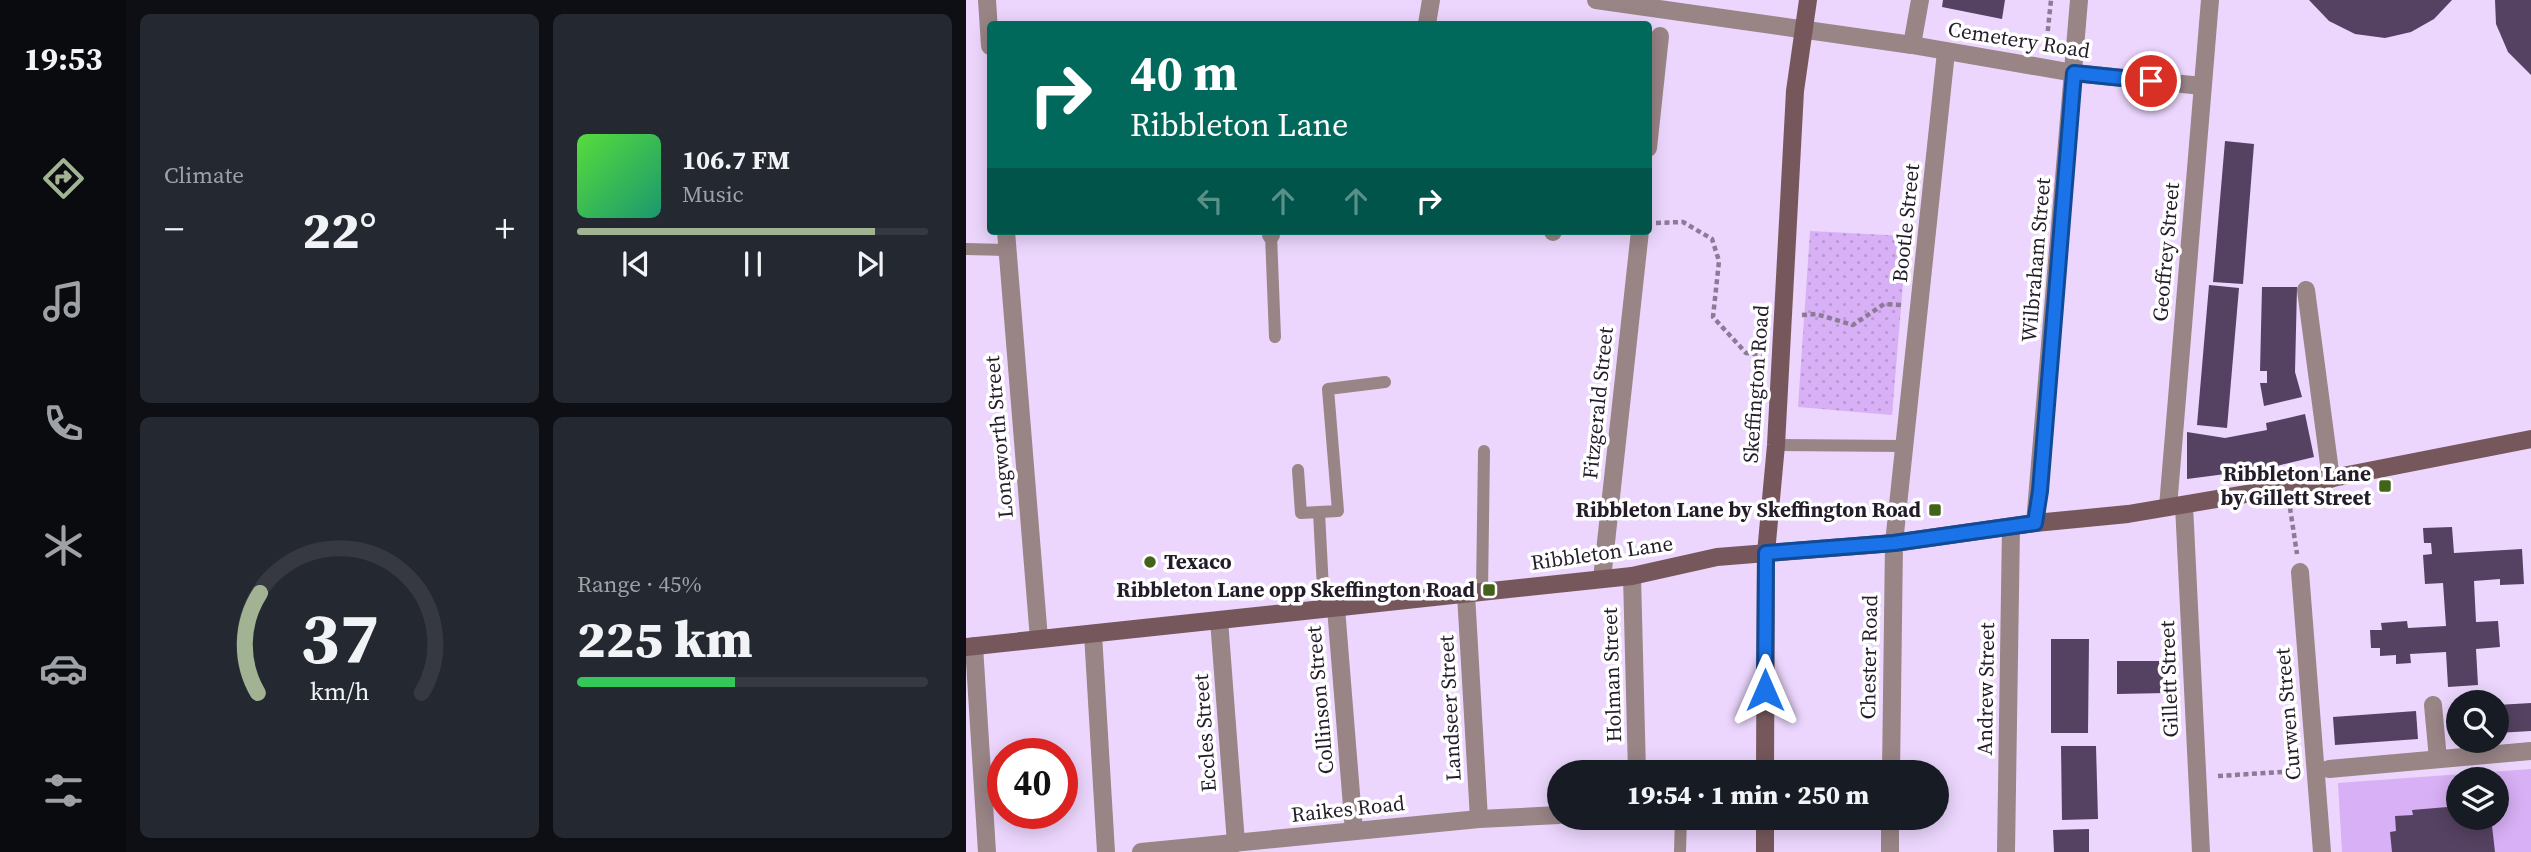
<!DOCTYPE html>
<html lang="en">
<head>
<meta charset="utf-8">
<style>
	:root { --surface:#171b24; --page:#242831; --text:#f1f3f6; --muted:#9ea1a6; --line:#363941; --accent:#a2b393 }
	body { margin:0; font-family:"Source Serif 4",serif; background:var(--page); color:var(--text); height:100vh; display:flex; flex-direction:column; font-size:26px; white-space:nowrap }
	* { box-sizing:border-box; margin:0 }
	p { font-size:23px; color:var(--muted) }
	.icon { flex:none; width:38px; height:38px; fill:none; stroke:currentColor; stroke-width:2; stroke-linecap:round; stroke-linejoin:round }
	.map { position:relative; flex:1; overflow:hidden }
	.sheet { display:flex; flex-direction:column; gap:14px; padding:14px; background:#0d0f14; width:840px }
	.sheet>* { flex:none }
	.guide { position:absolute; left:21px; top:21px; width:665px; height:214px; border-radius:7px; box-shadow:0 4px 18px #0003; background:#00695c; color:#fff; overflow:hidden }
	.buttons { position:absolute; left:1480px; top:690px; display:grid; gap:14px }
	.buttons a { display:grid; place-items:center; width:63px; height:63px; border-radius:50%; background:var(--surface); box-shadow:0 4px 18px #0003; font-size:35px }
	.speed { position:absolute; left:21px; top:738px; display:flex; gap:14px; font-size:35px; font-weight:700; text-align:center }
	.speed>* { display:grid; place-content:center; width:91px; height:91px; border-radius:50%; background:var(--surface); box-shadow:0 4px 18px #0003; line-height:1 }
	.speed .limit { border:10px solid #d22; background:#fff; color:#111 }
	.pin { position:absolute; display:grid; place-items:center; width:60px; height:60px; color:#fff; margin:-30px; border:4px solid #fff; border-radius:50%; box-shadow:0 2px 7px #0007 }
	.me { position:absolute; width:77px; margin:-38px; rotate:0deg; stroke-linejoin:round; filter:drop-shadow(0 0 5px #0008) }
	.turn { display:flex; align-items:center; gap:24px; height:147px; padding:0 28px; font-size:32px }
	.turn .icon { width:91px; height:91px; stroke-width:2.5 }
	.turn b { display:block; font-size:49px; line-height:60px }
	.lanes { display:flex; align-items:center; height:66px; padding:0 28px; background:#0003; justify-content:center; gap:35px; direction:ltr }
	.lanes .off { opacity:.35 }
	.big { font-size:52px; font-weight:800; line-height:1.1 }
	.sheet .widget { flex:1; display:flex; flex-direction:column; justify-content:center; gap:10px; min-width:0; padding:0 24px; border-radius:10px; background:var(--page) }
	.sheet .dial { align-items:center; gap:0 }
	.dial svg { height:182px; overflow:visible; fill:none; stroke:var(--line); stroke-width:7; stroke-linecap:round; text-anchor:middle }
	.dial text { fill:var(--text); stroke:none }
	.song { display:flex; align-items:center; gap:21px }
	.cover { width:84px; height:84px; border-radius:10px; background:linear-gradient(135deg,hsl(110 70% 55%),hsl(160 70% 35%)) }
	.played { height:7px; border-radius:4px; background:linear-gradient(90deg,var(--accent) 85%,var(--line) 85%) }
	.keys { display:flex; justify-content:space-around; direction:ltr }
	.heat { display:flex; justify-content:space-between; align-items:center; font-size:38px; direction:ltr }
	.charge { height:10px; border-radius:5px; background:linear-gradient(90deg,#34c759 45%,var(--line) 0) }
	.sheet .tiles { flex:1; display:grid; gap:14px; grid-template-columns:repeat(2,1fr) }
	.trip { position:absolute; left:581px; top:760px; width:402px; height:70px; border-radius:35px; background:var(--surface); box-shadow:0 4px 18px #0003; font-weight:800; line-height:70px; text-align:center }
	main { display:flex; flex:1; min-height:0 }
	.menu { display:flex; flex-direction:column; width:126px; justify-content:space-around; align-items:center; background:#090b0e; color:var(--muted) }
	.menu .icon { width:49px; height:49px }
	.menu .selected { color:var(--accent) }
	.menu b { font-size:32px; color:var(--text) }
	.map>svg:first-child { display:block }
	.grass { fill:#d8b0f5; fill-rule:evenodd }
	.park { fill:url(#park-dots) }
	.building { fill:#554262 }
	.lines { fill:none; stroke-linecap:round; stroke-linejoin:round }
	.path { stroke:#8b7b96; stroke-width:4.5; stroke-dasharray:5 3.5; stroke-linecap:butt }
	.lane { stroke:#998486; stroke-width:12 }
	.street { stroke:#998486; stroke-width:18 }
	.secondary { stroke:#76585c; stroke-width:18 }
	.route-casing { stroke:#114b97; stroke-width:18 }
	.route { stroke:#1a73e8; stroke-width:12 }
	.poi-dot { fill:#42641a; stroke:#fff; stroke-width:2.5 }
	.labels { text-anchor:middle; stroke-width:7; stroke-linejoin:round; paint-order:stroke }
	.street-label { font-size:21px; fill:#251c2a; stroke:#fff }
	.poi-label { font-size:21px; font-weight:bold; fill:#251c2a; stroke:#fff; text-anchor:end }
</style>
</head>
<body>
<main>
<nav class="menu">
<b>19:53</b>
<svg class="icon selected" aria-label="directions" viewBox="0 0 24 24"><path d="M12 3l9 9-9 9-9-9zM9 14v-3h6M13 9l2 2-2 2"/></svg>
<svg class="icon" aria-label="music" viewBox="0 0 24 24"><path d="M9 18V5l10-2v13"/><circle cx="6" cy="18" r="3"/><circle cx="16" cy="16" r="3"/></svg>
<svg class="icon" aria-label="phone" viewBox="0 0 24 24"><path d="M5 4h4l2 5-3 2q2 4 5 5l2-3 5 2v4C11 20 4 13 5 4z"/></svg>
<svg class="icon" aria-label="climate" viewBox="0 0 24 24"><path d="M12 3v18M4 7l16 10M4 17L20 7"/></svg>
<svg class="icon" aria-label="car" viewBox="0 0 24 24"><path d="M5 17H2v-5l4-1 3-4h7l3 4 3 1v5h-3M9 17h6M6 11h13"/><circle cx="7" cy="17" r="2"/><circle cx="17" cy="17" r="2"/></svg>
<svg class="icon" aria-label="filters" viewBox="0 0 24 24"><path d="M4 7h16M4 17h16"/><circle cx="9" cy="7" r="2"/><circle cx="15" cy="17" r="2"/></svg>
</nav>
<section class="sheet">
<div class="tiles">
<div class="widget"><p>Climate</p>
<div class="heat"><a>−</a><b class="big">22°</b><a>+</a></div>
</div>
<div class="widget">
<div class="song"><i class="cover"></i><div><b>106.7 FM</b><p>Music</p></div></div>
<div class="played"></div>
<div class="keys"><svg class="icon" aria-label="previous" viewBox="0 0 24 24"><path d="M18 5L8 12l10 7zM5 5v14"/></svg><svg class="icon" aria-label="pause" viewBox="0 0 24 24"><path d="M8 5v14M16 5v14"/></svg><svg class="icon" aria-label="next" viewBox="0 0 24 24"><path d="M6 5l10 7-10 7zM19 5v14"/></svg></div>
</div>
<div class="widget dial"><svg viewBox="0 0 100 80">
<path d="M14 69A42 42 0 1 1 86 69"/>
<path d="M14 69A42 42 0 0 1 15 25" stroke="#a2b393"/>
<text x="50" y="56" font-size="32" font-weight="700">37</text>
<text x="50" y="72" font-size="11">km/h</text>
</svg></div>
<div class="widget"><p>Range · 45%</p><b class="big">225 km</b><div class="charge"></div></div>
</div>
</section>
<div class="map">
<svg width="1565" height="852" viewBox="0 0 1565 852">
	<defs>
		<pattern id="park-dots" width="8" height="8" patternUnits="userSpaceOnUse" patternTransform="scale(1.75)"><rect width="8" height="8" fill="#d8b0f5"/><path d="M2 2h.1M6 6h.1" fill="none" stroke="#b997d2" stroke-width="1.8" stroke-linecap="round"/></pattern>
	</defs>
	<rect width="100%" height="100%" fill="#ecd6fd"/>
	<path class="grass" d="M 1565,769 L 1565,852 L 1376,852 L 1372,783 ZM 1493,779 L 1531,779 L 1531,817 L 1493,817 Z"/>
	<polygon class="park" points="844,231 941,236 926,415 832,407"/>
	<g class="building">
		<polygon points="977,0 1039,0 1036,19 976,7"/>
		<polygon points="1343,0 1486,0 1468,19 1445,32 1419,38 1389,34 1363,21"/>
		<polygon points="1529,0 1565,0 1565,75 1542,52 1530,24"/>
		<polygon points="1259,141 1288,144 1277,284 1247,282"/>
		<polygon points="1243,285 1273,288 1261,428 1231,425"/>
		<polygon points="1296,287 1331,287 1329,372 1336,397 1298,406 1294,383 1301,383 1301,371 1294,371"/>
		<polygon points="1339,414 1348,457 1298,469 1221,479 1221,432 1259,438 1301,430 1300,423"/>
		<polygon points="1486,527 1488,553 1556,549 1558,584 1534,585 1534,579 1508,581 1510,622 1532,621 1534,647 1510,649 1512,685 1482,687 1480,652 1444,654 1445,663 1430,664 1430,655 1414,656 1414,648 1405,648 1404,630 1416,630 1415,623 1441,621 1442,628 1480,626 1477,583 1459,584 1457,555 1466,554 1465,543 1458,543 1457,528"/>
		<polygon points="1085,639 1123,639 1122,733 1085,733"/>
		<polygon points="1151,661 1199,661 1200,693 1151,694"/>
		<polygon points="1565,703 1565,731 1531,733 1531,705"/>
		<polygon points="1493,707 1493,736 1488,736 1486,708"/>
		<polygon points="1450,711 1452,739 1369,745 1367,717"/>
		<polygon points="1095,746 1130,746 1132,819 1096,820"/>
		<polygon points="1493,806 1493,817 1525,817 1529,852 1426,852 1424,832 1430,831 1429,816 1447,815 1446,810"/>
		<polygon points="1123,829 1123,852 1088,852 1087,830"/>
	</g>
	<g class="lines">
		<g class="path">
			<polyline points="1080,48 1085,0"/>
			<polyline points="690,223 717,222 746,239 753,261 747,317 780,353 796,355"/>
			<polyline points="836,315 850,314 887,325 918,304 935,305"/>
			<polyline points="1324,508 1331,554"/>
			<polyline points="1252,776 1331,771"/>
		</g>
		<g class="lane">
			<polyline points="305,235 309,337"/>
			<polyline points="0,249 41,250"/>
			<polyline points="810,445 938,446"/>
			<polyline points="332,470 335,513 353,512 358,609"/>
			<polyline points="353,512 372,511 362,389 419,382"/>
			<polyline points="516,591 518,451"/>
			<polyline points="714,852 715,817"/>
		</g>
		<g class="street">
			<polyline points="21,0 24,46"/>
			<polyline points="630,0 946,45 1108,73 1236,86"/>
			<polyline points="461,24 465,0"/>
			<polyline points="946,45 954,0"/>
			<polyline points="682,148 694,36"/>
			<polyline points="40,231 73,639"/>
			<polyline points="305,231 305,235"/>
			<polyline points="587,232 587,231"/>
			<polyline points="1340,290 1365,479"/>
			<polyline points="1218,505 1235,852"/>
			<polyline points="1202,507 1244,0"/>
			<polyline points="1069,523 1113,0"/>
			<polyline points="1334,572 1356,852"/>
			<polyline points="666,576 671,772"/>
			<polyline points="636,579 674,231"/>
			<polyline points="500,594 513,819"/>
			<polyline points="370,608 388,831"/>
			<polyline points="253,620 270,843"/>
			<polyline points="127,634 140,852"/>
			<polyline points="8,646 21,852"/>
			<polyline points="1467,705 1472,759"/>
			<polyline points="1363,769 1565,751"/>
			<polyline points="925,772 928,543 980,52"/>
			<polyline points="175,852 513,819 593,815"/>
			<polyline points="924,852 924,817"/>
			<polyline points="1040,852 1045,527"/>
		</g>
		<g class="secondary">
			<polyline points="0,647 666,576 751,557 928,543 1069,523 1162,514 1321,487 1565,439"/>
			<polyline points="799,772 800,553 810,445 829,91 842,0"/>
			<polyline points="799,817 799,852"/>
		</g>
	</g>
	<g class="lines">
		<defs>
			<polyline id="route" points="799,690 800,553 928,543 1069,523 1074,491 1108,73 1185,81"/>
		</defs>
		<use href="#route" class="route-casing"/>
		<use href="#route" class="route"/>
	</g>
	<g class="poi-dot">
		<rect x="1412" y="479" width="14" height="14" rx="3.5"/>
		<rect x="962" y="503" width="14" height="14" rx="3.5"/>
		<circle cx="184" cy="562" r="7"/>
		<rect x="516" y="583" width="14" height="14" rx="3.5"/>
	</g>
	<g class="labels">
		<g class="street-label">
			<text transform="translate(1053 40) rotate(9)" y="7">Cemetery Road</text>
			<text transform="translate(940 223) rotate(-84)" y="7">Bootle Street</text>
			<text transform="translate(1200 252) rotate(-85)" y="7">Geoffrey Street</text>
			<text transform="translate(1070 260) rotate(-85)" y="7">Wilbraham Street</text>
			<text transform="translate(790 384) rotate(-86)" y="7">Skeffington Road</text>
			<text transform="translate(632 403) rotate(-84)" y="7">Fitzgerald Street</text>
			<text transform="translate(33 437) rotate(-95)" y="7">Longworth Street</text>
			<text transform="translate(636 553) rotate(-8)" y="7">Ribbleton Lane</text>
			<text transform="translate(903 657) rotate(-89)" y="7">Chester Road</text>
			<text transform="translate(646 675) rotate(-92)" y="7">Holman Street</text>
			<text transform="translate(1203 679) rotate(-92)" y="7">Gillett Street</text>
			<text transform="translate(1020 689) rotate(-89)" y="7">Andrew Street</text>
			<text transform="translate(354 700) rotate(-95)" y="7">Collinson Street</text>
			<text transform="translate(484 708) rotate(-93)" y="7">Landseer Street</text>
			<text transform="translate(1322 714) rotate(-95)" y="7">Curwen Street</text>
			<text transform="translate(239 733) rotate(-94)" y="7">Eccles Street</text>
			<text transform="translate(382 809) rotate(-6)" y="7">Raikes Road</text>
		</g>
		<g class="poi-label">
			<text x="1405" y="481">Ribbleton Lane<tspan x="1405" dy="24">by Gillett Street</tspan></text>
			<text x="955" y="517">Ribbleton Lane by Skeffington Road</text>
			<text x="198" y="569" text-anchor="start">Texaco</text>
			<text x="509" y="597">Ribbleton Lane opp Skeffington Road</text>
		</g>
	</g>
</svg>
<div class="buttons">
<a><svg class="icon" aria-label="search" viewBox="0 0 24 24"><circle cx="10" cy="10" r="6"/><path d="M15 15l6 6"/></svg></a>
<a><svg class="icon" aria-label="layers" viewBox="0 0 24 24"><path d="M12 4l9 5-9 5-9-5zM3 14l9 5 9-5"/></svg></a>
</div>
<div class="speed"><div class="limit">40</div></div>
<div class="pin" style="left:1185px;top:81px;background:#d93025"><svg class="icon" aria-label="arrive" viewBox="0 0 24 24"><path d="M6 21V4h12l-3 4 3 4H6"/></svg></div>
<svg class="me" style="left:799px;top:690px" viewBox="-20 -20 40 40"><path d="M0-17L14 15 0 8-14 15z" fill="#1a73e8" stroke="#fff" stroke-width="4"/></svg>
<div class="trip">19:54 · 1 min · 250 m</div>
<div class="guide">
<div class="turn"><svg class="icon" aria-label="right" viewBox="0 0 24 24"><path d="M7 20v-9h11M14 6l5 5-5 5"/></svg><div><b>40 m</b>Ribbleton Lane</div></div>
<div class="lanes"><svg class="icon off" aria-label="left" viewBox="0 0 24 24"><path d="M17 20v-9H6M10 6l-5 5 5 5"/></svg><svg class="icon off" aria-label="ahead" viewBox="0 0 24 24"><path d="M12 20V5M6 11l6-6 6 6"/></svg><svg class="icon off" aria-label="ahead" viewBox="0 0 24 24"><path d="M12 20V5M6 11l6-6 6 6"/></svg><svg class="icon" aria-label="right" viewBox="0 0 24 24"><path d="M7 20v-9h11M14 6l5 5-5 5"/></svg></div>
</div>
</div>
</main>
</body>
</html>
